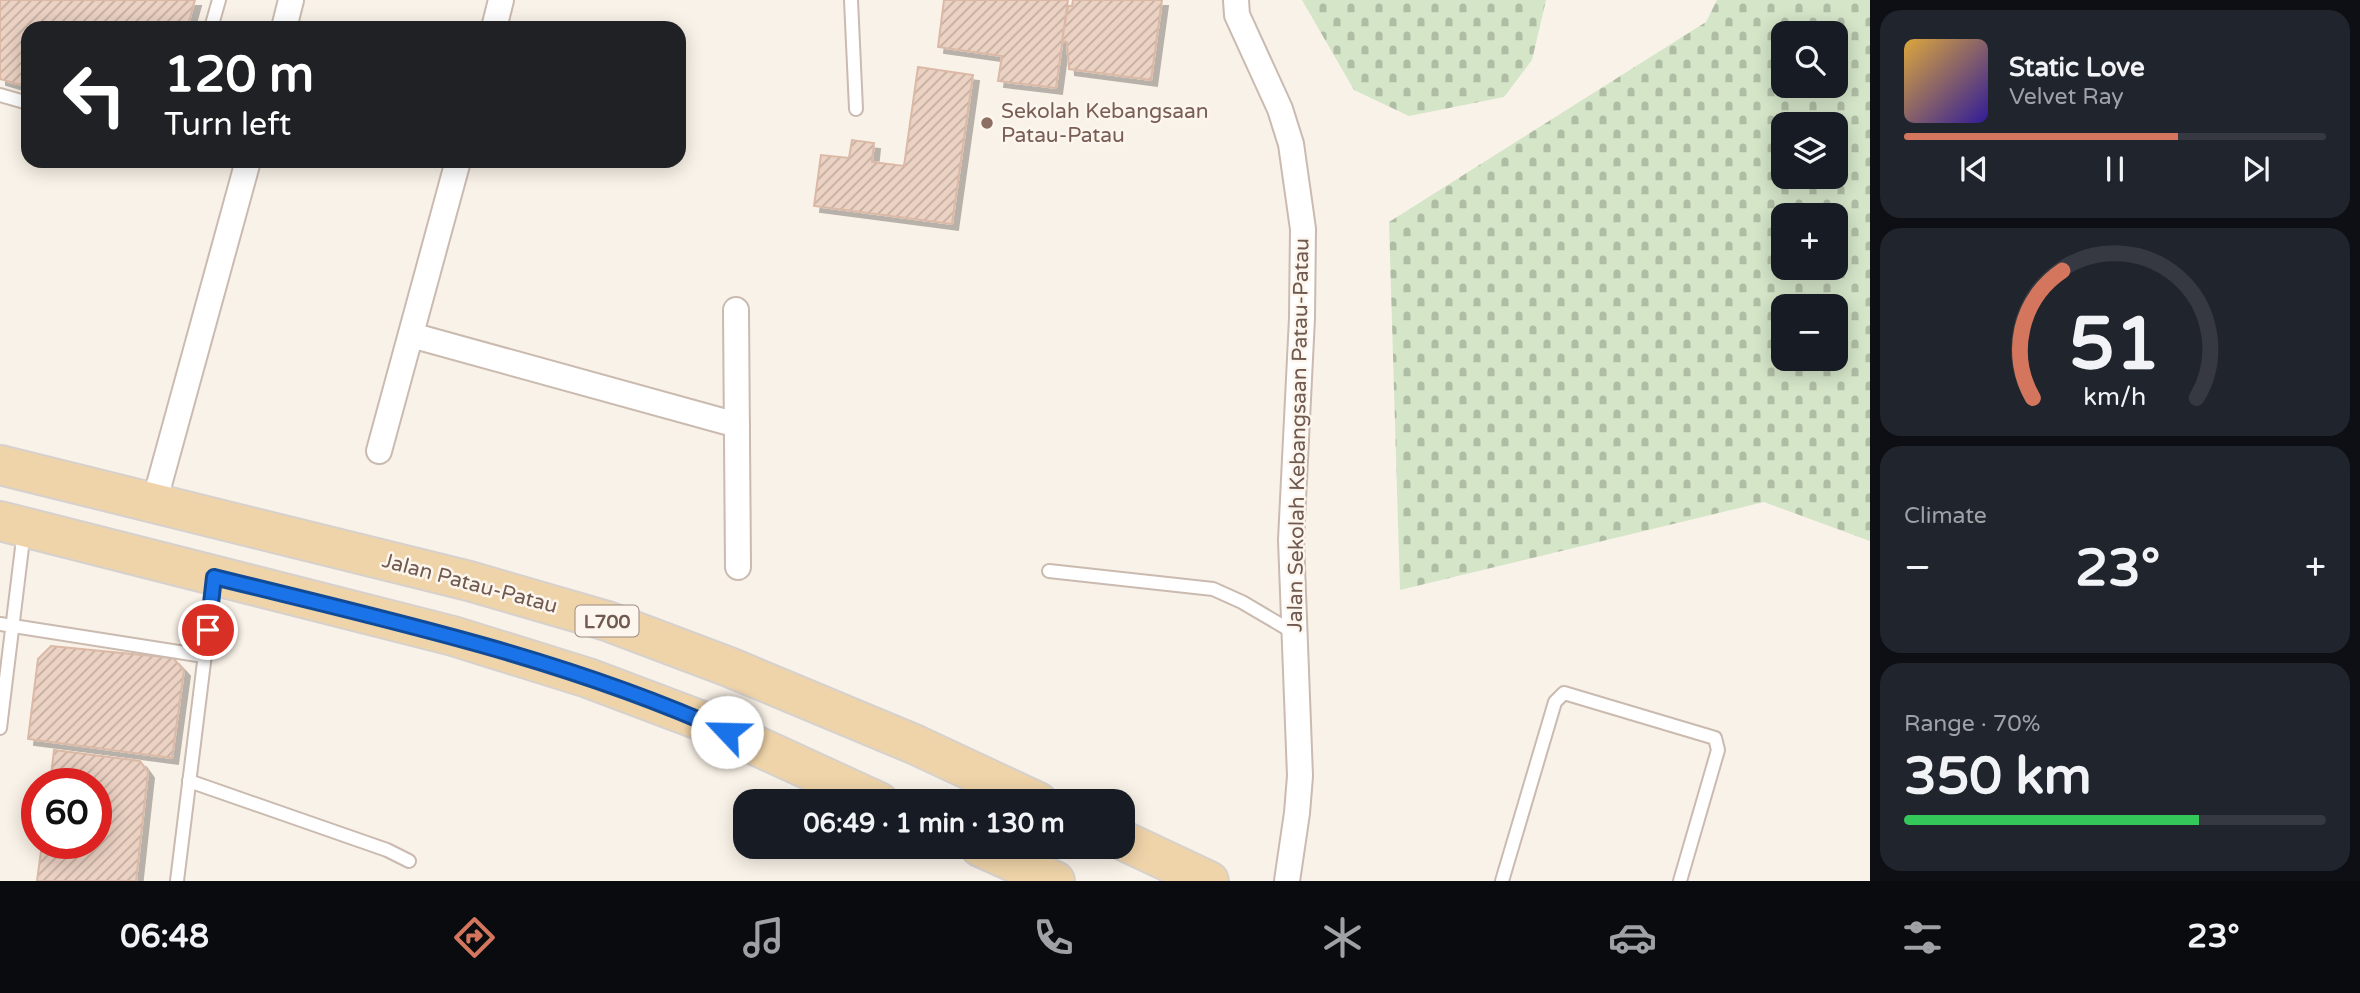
<!DOCTYPE html>
<html lang="en">
<head>
<meta charset="utf-8">
<style>
	:root { --surface:#171b24; --page:#20242c; --text:#f1f3f6; --muted:#9ea1a6; --line:#363941; --accent:#d3765d }
	body { margin:0; font-family:"Varela Round",sans-serif; background:var(--page); color:var(--text); height:100vh; display:flex; flex-direction:column; font-size:26px; white-space:nowrap }
	* { box-sizing:border-box; margin:0 }
	p { font-size:23px; color:var(--muted) }
	.icon { flex:none; width:38px; height:38px; fill:none; stroke:currentColor; stroke-width:2; stroke-linecap:round; stroke-linejoin:round }
	.map { position:relative; flex:1; overflow:hidden }
	.sheet { display:flex; flex-direction:column; gap:10px; padding:10px; background:#0d0f14; width:490px }
	.sheet>* { flex:none }
	.hud { position:absolute; left:21px; top:21px; width:665px; height:147px; border-radius:21px; box-shadow:0 4px 18px #0003; background:#202124; color:#fff; overflow:hidden }
	.fabs { position:absolute; left:1771px; top:21px; display:grid; gap:14px }
	.fabs a { display:grid; place-items:center; width:77px; height:77px; border-radius:14px; background:var(--surface); box-shadow:0 4px 18px #0003; font-size:35px }
	.speed { position:absolute; left:21px; top:768px; display:flex; gap:14px; font-size:35px; font-weight:700; text-align:center }
	.speed>* { display:grid; place-content:center; width:91px; height:91px; border-radius:50%; background:var(--surface); box-shadow:0 4px 18px #0003; line-height:1 }
	.speed .limit { border:10px solid #d22; background:#fff; color:#111 }
	.pin { position:absolute; display:grid; place-items:center; width:60px; height:60px; color:#fff; margin:-30px; border:4px solid #fff; border-radius:50%; box-shadow:0 2px 7px #0007 }
	.me { position:absolute; width:77px; margin:-38px; rotate:294deg; stroke-linejoin:round; filter:drop-shadow(0 0 5px #0008) }
	.turn { display:flex; align-items:center; gap:24px; height:147px; padding:0 28px; font-size:32px }
	.turn .icon { width:91px; height:91px; stroke-width:2.5 }
	.turn b { display:block; font-size:49px; line-height:60px }
	.big { font-size:52px; font-weight:800; line-height:1.1 }
	.sheet .card { flex:1; display:flex; flex-direction:column; justify-content:center; gap:10px; min-width:0; padding:0 24px; border-radius:21px; background:var(--page) }
	.sheet .dial { align-items:center; gap:0 }
	.dial svg { height:182px; overflow:visible; fill:none; stroke:var(--line); stroke-width:7; stroke-linecap:round; text-anchor:middle }
	.dial text { fill:var(--text); stroke:none }
	.song { display:flex; align-items:center; gap:21px }
	.cover { width:84px; height:84px; border-radius:10px; background:linear-gradient(135deg,hsl(40 70% 55%),hsl(250 70% 35%)) }
	.played { height:7px; border-radius:4px; background:linear-gradient(90deg,var(--accent) 65%,var(--line) 65%) }
	.keys { display:flex; justify-content:space-around; direction:ltr }
	.heat { display:flex; justify-content:space-between; align-items:center; font-size:38px; direction:ltr }
	.charge { height:10px; border-radius:5px; background:linear-gradient(90deg,#34c759 70%,var(--line) 0) }
	.trip { position:absolute; left:733px; top:789px; width:402px; height:70px; border-radius:21px; background:var(--surface); box-shadow:0 4px 18px #0003; font-weight:800; line-height:70px; text-align:center }
	.tabs { display:flex; height:112px; justify-content:space-around; align-items:center; background:#090b0e; color:var(--muted) }
	.tabs .icon { width:49px; height:49px }
	.tabs .active { color:var(--accent) }
	.tabs b { font-size:32px; color:var(--text) }
	main { display:flex; flex:1; min-height:0 }
	.map>svg:first-child { display:block }
	.cemetery { fill:url(#cemetery-stones); fill-rule:evenodd }
	.building { fill:url(#building-hatch); stroke:#dbb9a6; stroke-width:2; filter:url(#shadow) }
	.lines { fill:none; stroke-linecap:round; stroke-linejoin:round }
	.lane-casing { stroke:#cabaaf; stroke-width:16 }
	.street-casing { stroke:#cabaaf; stroke-width:28 }
	.primary-casing { stroke:#d7d1ce; stroke-width:42 }
	.lane { stroke:#fff; stroke-width:12 }
	.street { stroke:#fff; stroke-width:24 }
	.primary { stroke:#efd4a9; stroke-width:38 }
	.route-casing { stroke:#114b97; stroke-width:18 }
	.route { stroke:#1a73e8; stroke-width:12 }
	.education-dot { fill:#8d6e63; stroke:#fdf6ee; stroke-width:2.5 }
	.labels { text-anchor:middle; stroke-width:5; stroke-linejoin:round; paint-order:stroke }
	.shield { fill:#fdf6ee; stroke:#9a897f; stroke-width:2 }
	.shield-label { font-size:19px; font-weight:bold; fill:#705a4f }
	.education-label { font-size:21px; fill:#785e54; stroke:#fdf6ee; text-anchor:start }
	.street-label { font-size:21px; fill:#705a4f; stroke:#fdf6ee }
</style>
</head>
<body>
<main>
<div class="map">
<svg width="1870" height="881" viewBox="0 0 1870 881">
	<defs>
		<pattern id="cemetery-stones" width="16" height="16" patternUnits="userSpaceOnUse" patternTransform="scale(1.75)"><rect width="16" height="16" fill="#d4e5c8"/><path d="M2 7V4a2 2 0 0 1 4 0v3zM10 15v-3a2 2 0 0 1 4 0v3z" fill="#b0bda5"/></pattern>
		<pattern id="building-hatch" width="6" height="6" patternUnits="userSpaceOnUse" patternTransform="scale(1.75)"><rect width="6" height="6" fill="#ebd2c3"/><path d="M-1 1l2-2M0 6l6-6M5 7l2-2" fill="none" stroke="#c3ada1"/></pattern>
		<filter id="shadow"><feDropShadow dx="6" dy="6" stdDeviation="0" flood-color="#0004"/></filter>
	</defs>
	<rect width="100%" height="100%" fill="#f9f2e8"/>
	<g class="cemetery">
		<polygon points="1302,0 1546,0 1532,60 1504,97 1409,116 1354,90"/>
		<path d="M 1717,0 L 1870,0 L 1870,541 L 1764,502 L 1400,590 L 1389,222 L 1706,22 ZM 1783,33 L 1836,33 L 1836,86 L 1783,86 ZM 1783,124 L 1836,124 L 1836,177 L 1783,177 ZM 1783,215 L 1836,215 L 1836,268 L 1783,268 ZM 1783,306 L 1836,306 L 1836,359 L 1783,359 Z"/>
	</g>
	<g class="building">
		<polygon points="0,0 195,0 187,28 28,28 28,87 0,79"/>
		<polygon points="944,0 1068,0 1056,88 998,81 1002,56 938,47"/>
		<polygon points="1073,0 1162,0 1151,80 1069,69 1067,42 1062,41 1068,6 1072,6"/>
		<polygon points="918,67 973,75 952,224 814,206 821,155 849,158 852,140 874,143 872,162 904,166"/>
		<polygon points="51,646 173,658 184,670 172,758 28,739 38,659"/>
		<polygon points="54,750 140,761 148,772 136,881 37,881 42,844 96,844 96,784 50,784"/>
	</g>
	<g class="lines">
		<defs>
			<g id="lane">
				<polyline points="851,0 856,109"/>
				<polyline points="211,28 219,0"/>
				<polyline points="0,95 28,103"/>
				<polyline points="1049,571 1213,589 1242,602 1293,632"/>
				<polyline points="0,624 204,656"/>
				<polyline points="0,728 24,531"/>
				<polyline points="189,781 387,850 409,861"/>
				<polyline points="177,881 214,581"/>
				<polyline points="1502,881 1555,702 1564,693 1715,738 1718,750 1680,881"/>
			</g>
			<g id="street">
				<polyline points="1236,0 1237,15 1280,109 1291,144 1303,229 1302,318 1291,540 1300,776 1297,813 1287,881"/>
				<polyline points="284,28 291,0"/>
				<polyline points="494,28 501,0"/>
				<polyline points="736,310 738,567"/>
				<polyline points="411,335 737,425"/>
				<polyline points="379,451 458,161"/>
				<polyline points="154,503 248,161"/>
			</g>
			<g id="primary">
				<polyline points="0,465 469,581 607,621 729,667 916,745 1038,802"/>
				<polyline points="0,521 453,636 588,678 702,721 879,802"/>
				<polyline points="1124,841 1209,881"/>
				<polyline points="980,847 1055,881"/>
			</g>
		</defs>
		<use href="#lane" class="lane-casing"/>
		<use href="#street" class="street-casing"/>
		<use href="#primary" class="primary-casing"/>
		<use href="#lane" class="lane"/>
		<use href="#street" class="street"/>
		<use href="#primary" class="primary"/>
	</g>
	<g class="lines">
		<defs>
			<path id="route" d="M 208,630 L 214,577 C 387,620 564,658 727,732"/>
		</defs>
		<use href="#route" class="route-casing"/>
		<use href="#route" class="route"/>
	</g>
	<circle class="education-dot" cx="987" cy="123" r="7"/>
	<g class="labels">
		<rect class="shield" x="575.5" y="605.5" width="63" height="31" rx="5"/>
		<g class="shield-label">
			<text x="607" y="628">L700</text>
		</g>
		<g class="education-label">
			<text x="1001" y="118">Sekolah Kebangsaan<tspan x="1001" dy="24">Patau-Patau</tspan></text>
		</g>
		<g class="street-label">
			<text transform="translate(1298 435) rotate(-89)" y="7">Jalan Sekolah Kebangsaan Patau-Patau</text>
			<text transform="translate(470 583) rotate(15)" y="7">Jalan Patau-Patau</text>
		</g>
	</g>
</svg>
<div class="fabs">
<a><svg class="icon" aria-label="search" viewBox="0 0 24 24"><circle cx="10" cy="10" r="6"/><path d="M15 15l6 6"/></svg></a>
<a><svg class="icon" aria-label="layers" viewBox="0 0 24 24"><path d="M12 4l9 5-9 5-9-5zM3 14l9 5 9-5"/></svg></a>
<a>+</a>
<a>−</a>
</div>
<div class="speed"><div class="limit">60</div></div>
<div class="pin" style="left:208px;top:630px;background:#d93025"><svg class="icon" aria-label="arrive" viewBox="0 0 24 24"><path d="M6 21V4h12l-3 4 3 4H6"/></svg></div>
<svg class="me" style="left:727px;top:732px" viewBox="-20 -20 40 40"><circle r="19" fill="#fff"/><path d="M0-13L10 11 0 6-10 11z" fill="#1a73e8"/></svg>
<div class="trip">06:49 · 1 min · 130 m</div>
<div class="hud">
<div class="turn"><svg class="icon" aria-label="left" viewBox="0 0 24 24"><path d="M17 20v-9H6M10 6l-5 5 5 5"/></svg><div><b>120 m</b>Turn left</div></div>
</div>
</div>
<section class="sheet">
<div class="card">
<div class="song"><i class="cover"></i><div><b>Static Love</b><p>Velvet Ray</p></div></div>
<div class="played"></div>
<div class="keys"><svg class="icon" aria-label="previous" viewBox="0 0 24 24"><path d="M18 5L8 12l10 7zM5 5v14"/></svg><svg class="icon" aria-label="pause" viewBox="0 0 24 24"><path d="M8 5v14M16 5v14"/></svg><svg class="icon" aria-label="next" viewBox="0 0 24 24"><path d="M6 5l10 7-10 7zM19 5v14"/></svg></div>
</div>
<div class="card dial"><svg viewBox="0 0 100 80">
<path d="M14 69A42 42 0 1 1 86 69"/>
<path d="M14 69A42 42 0 0 1 27 13" stroke="#d3765d"/>
<text x="50" y="56" font-size="32" font-weight="700">51</text>
<text x="50" y="72" font-size="11">km/h</text>
</svg></div>
<div class="card"><p>Climate</p>
<div class="heat"><a>−</a><b class="big">23°</b><a>+</a></div>
</div>
<div class="card"><p>Range · 70%</p><b class="big">350 km</b><div class="charge"></div></div>
</section>
</main>
<nav class="tabs">
<b>06:48</b>
<svg class="icon active" aria-label="directions" viewBox="0 0 24 24"><path d="M12 3l9 9-9 9-9-9zM9 14v-3h6M13 9l2 2-2 2"/></svg>
<svg class="icon" aria-label="music" viewBox="0 0 24 24"><path d="M9 18V5l10-2v13"/><circle cx="6" cy="18" r="3"/><circle cx="16" cy="16" r="3"/></svg>
<svg class="icon" aria-label="phone" viewBox="0 0 24 24"><path d="M5 4h4l2 5-3 2q2 4 5 5l2-3 5 2v4C11 20 4 13 5 4z"/></svg>
<svg class="icon" aria-label="climate" viewBox="0 0 24 24"><path d="M12 3v18M4 7l16 10M4 17L20 7"/></svg>
<svg class="icon" aria-label="car" viewBox="0 0 24 24"><path d="M5 17H2v-5l4-1 3-4h7l3 4 3 1v5h-3M9 17h6M6 11h13"/><circle cx="7" cy="17" r="2"/><circle cx="17" cy="17" r="2"/></svg>
<svg class="icon" aria-label="filters" viewBox="0 0 24 24"><path d="M4 7h16M4 17h16"/><circle cx="9" cy="7" r="2"/><circle cx="15" cy="17" r="2"/></svg>
<b>23°</b>
</nav>
</body>
</html>
